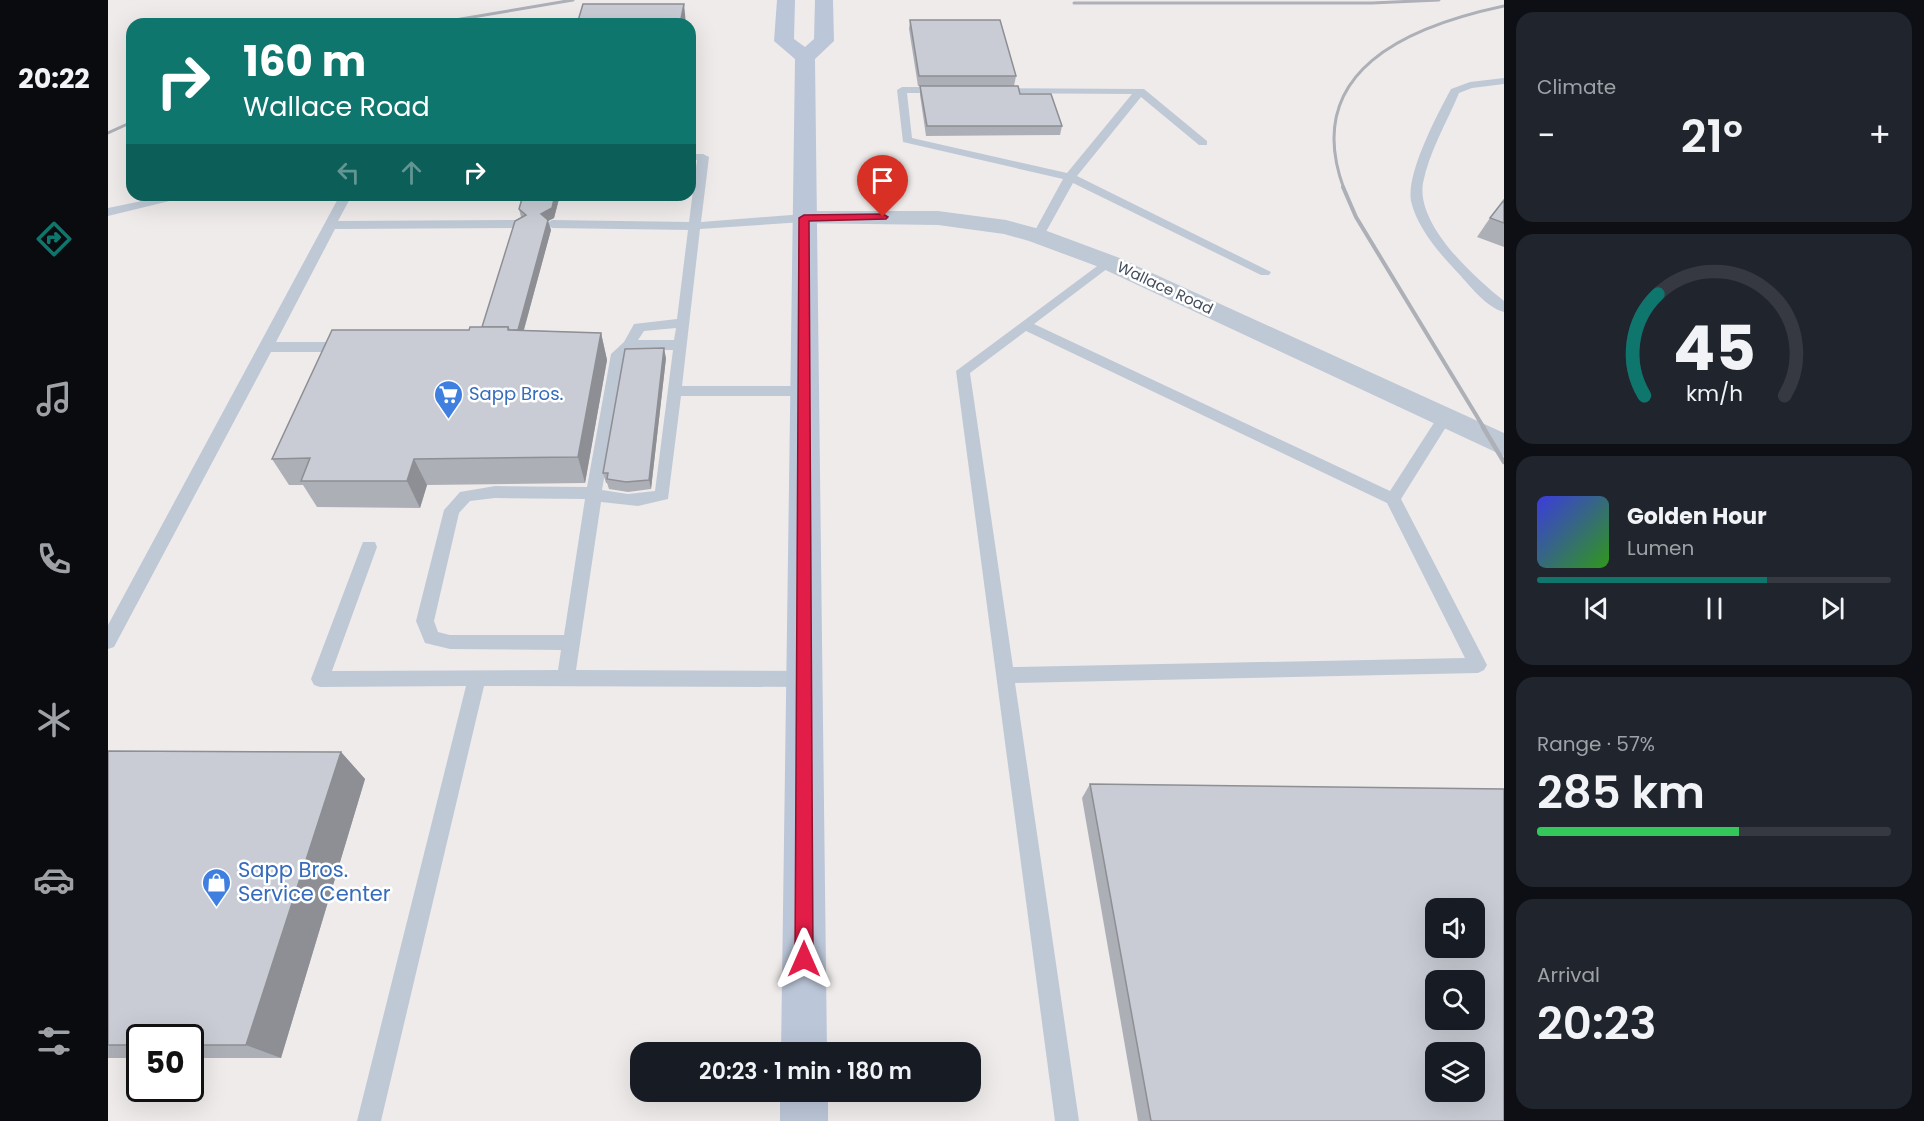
<!DOCTYPE html>
<html lang="en">
<head>
<meta charset="utf-8">
<style>
	:root { --surface:#171b24; --page:#20242c; --text:#f1f3f6; --muted:#9ea1a6; --line:#363941; --accent:#0f766e }
	body { margin:0; font-family:Poppins,sans-serif; background:var(--page); color:var(--text); height:100vh; display:flex; flex-direction:column; font-size:22px; white-space:nowrap }
	* { box-sizing:border-box; margin:0 }
	p { font-size:20px; color:var(--muted) }
	.icon { flex:none; width:33px; height:33px; fill:none; stroke:currentColor; stroke-width:2; stroke-linecap:round; stroke-linejoin:round }
	.map { position:relative; flex:1; overflow:hidden }
	.side { display:flex; flex-direction:column; gap:12px; padding:12px; background:#0d0f14; width:420px }
	.side>* { flex:none }
	.top-card { position:absolute; left:18px; top:18px; width:570px; height:183px; border-radius:18px; box-shadow:0 6px 24px #0002; background:#0f766e; color:#fff; overflow:hidden }
	.tools { position:absolute; left:1317px; top:898px; display:grid; gap:12px }
	.tools a { display:grid; place-items:center; width:60px; height:60px; border-radius:12px; background:var(--surface); box-shadow:0 6px 24px #0002; font-size:30px }
	.speed { position:absolute; left:18px; top:1024px; display:flex; gap:12px; font-size:30px; font-weight:700; text-align:center }
	.speed>* { display:grid; place-content:center; width:78px; height:78px; border-radius:50%; background:var(--surface); box-shadow:0 6px 24px #0002; line-height:1 }
	.speed .limit { border:3px solid #111; border-radius:9px; background:#fff; color:#111 }
	.pin { position:absolute; display:grid; place-items:center; width:51px; height:51px; color:#fff; margin:-62px -26px; border-radius:50% 50% 50% 0; rotate:-45deg; box-shadow:0 0 6px #0007 }
	.pin .icon { rotate:45deg }
	.me { position:absolute; width:66px; margin:-33px; rotate:0deg; stroke-linejoin:round; filter:drop-shadow(0 0 4px #0008) }
	.turn { display:flex; align-items:center; gap:21px; height:126px; padding:0 18px; font-size:27px }
	.turn .icon { width:78px; height:78px; stroke-width:2.5 }
	.turn b { display:block; font-size:42px; line-height:51px }
	.lanes { display:flex; align-items:center; height:57px; padding:0 18px; background:#0003; justify-content:center; gap:30px; direction:ltr }
	.lanes .off { opacity:.35 }
	.big { font-size:45px; font-weight:600; line-height:1.1 }
	.side .tile { flex:1; display:flex; flex-direction:column; justify-content:center; gap:9px; min-width:0; padding:0 21px; border-radius:18px; background:var(--page) }
	.side .dial { align-items:center; gap:0 }
	.dial svg { height:156px; overflow:visible; fill:none; stroke:var(--line); stroke-width:7; stroke-linecap:round; text-anchor:middle }
	.dial text { fill:var(--text); stroke:none }
	.song { display:flex; align-items:center; gap:18px }
	.cover { width:72px; height:72px; border-radius:9px; background:linear-gradient(135deg,hsl(240 70% 55%),hsl(110 70% 35%)) }
	.played { height:6px; border-radius:3px; background:linear-gradient(90deg,var(--accent) 65%,var(--line) 65%) }
	.keys { display:flex; justify-content:space-around; direction:ltr }
	.heat { display:flex; justify-content:space-between; align-items:center; font-size:33px; direction:ltr }
	.charge { height:9px; border-radius:4px; background:linear-gradient(90deg,#34c759 57%,var(--line) 0) }
	.trip { position:absolute; left:522px; top:1042px; width:351px; height:60px; border-radius:18px; background:var(--surface); box-shadow:0 6px 24px #0002; font-weight:600; line-height:60px; text-align:center }
	main { display:flex; flex:1; min-height:0 }
	.tab-bar { display:flex; flex-direction:column; width:108px; justify-content:space-around; align-items:center; background:#090b0e; color:var(--muted) }
	.tab-bar .icon { width:42px; height:42px }
	.tab-bar .current { color:var(--accent) }
	.tab-bar b { font-size:27px; color:var(--text) }
	.map>svg:first-child { display:block }
	.lines { fill:none; stroke-linecap:round; stroke-linejoin:round }
	.service { fill:#bfc9d5; fill-rule:evenodd }
	.minor { fill:#bfc9d5; fill-rule:evenodd }
	.secondary { fill:#bbc6d8; fill-rule:evenodd }
	.rail-far2 { stroke:#adb0b7; stroke-width:3 }
	.rail-far1 { stroke:#adb0b7; stroke-width:4 }
	.rail { stroke:#adb0b7; stroke-width:4.5 }
	.wall { fill:#adafb6 }
	.shaded-wall { fill:#8d8f94 }
	.building { fill:#c9ccd4; stroke:#8d8f94; stroke-width:1.5; fill-rule:evenodd }
	.route { fill:#e11d48; stroke:#92132f; stroke-width:1.5 }
	.labels { text-anchor:middle; stroke-width:5; stroke-linejoin:round; paint-order:stroke }
	.far-street-label { font-size:15px; fill:#424c5b; stroke:#fff }
	.shop-label { font-size:18px; fill:#366cbe; stroke:#fff; text-anchor:start }
	.near-shop-label { font-size:21px; fill:#366cbe; stroke:#fff; text-anchor:start }
</style>
</head>
<body>
<main>
<nav class="tab-bar">
<b>20:22</b>
<svg class="icon current" aria-label="directions" viewBox="0 0 24 24"><path d="M12 3l9 9-9 9-9-9zM9 14v-3h6M13 9l2 2-2 2"/></svg>
<svg class="icon" aria-label="music" viewBox="0 0 24 24"><path d="M9 18V5l10-2v13"/><circle cx="6" cy="18" r="3"/><circle cx="16" cy="16" r="3"/></svg>
<svg class="icon" aria-label="phone" viewBox="0 0 24 24"><path d="M5 4h4l2 5-3 2q2 4 5 5l2-3 5 2v4C11 20 4 13 5 4z"/></svg>
<svg class="icon" aria-label="climate" viewBox="0 0 24 24"><path d="M12 3v18M4 7l16 10M4 17L20 7"/></svg>
<svg class="icon" aria-label="car" viewBox="0 0 24 24"><path d="M5 17H2v-5l4-1 3-4h7l3 4 3 1v5h-3M9 17h6M6 11h13"/><circle cx="7" cy="17" r="2"/><circle cx="17" cy="17" r="2"/></svg>
<svg class="icon" aria-label="filters" viewBox="0 0 24 24"><path d="M4 7h16M4 17h16"/><circle cx="9" cy="7" r="2"/><circle cx="15" cy="17" r="2"/></svg>
</nav>
<div class="map">
<svg width="1396" height="1121" viewBox="0 0 1396 1121">
	<rect width="100%" height="100%" fill="#efebeb"/>
	<g class="lines">
		<g class="service">
			<path d="M 1396,78 L 1396,84 L 1364,88 L 1351,93 C 1339,122 1321,152 1315,183 C 1308,225 1366,277 1396,301 L 1396,312 C 1379,308 1362,286 1351,274 C 1332,254 1309,228 1303,201 C 1298,173 1330,113 1343,89 L 1362,82 Z"/>
			<polygon points="794,87 834,87 839,90 834,93 799,93 804,138 959,173 1024,94 890,93 886,92 886,88 1036,89 1099,141 1099,145 1091,145 1033,97 969,176 1163,272 1161,275 1153,275 965,183 934,239 926,239 924,236 955,179 795,142 789,90"/>
			<path d="M 582,154 L 595,154 L 601,157 L 593,222 L 696,214 L 702,218 L 696,222 L 592,229 L 574,386 L 696,386 L 703,391 L 696,396 L 573,396 L 560,499 L 530,506 L 493,502 L 468,670 L 696,671 L 702,673 L 705,679 L 702,685 L 696,687 L 376,686 L 273,1121 L 249,1121 L 358,686 L 212,687 L 206,685 L 203,679 L 253,547 L 255,542 L 267,542 L 269,547 L 224,671 L 450,670 L 453,650 L 342,649 L 317,643 L 308,621 L 336,510 L 352,492 L 387,486 L 479,487 L 503,354 L 516,342 L 526,324 L 569,319 L 580,230 L 444,228 L 438,224 L 444,220 L 581,222 L 589,160 L 582,160 ZM 568,328 L 566,340 L 530,340 L 536,331 ZM 524,350 L 565,350 L 547,491 L 520,494 L 494,490 L 517,356 ZM 387,498 L 477,499 L 456,635 L 342,635 L 330,632 L 326,621 L 351,513 L 362,501 Z"/>
			<polygon points="63,195 86,195 0,216 0,208"/>
			<polygon points="232,195 244,195 230,221 412,220 418,224 412,228 227,229 168,342 236,342 243,347 236,352 163,352 6,647 0,649 0,625"/>
			<path d="M 1000,258 L 1004,259 L 1004,265 L 926,324 L 1282,491 L 1331,415 L 1341,415 L 1343,419 L 1293,499 L 1379,665 L 1376,670 L 1370,673 L 907,683 L 971,1121 L 947,1121 L 848,371 ZM 918,331 L 1279,503 L 1357,658 L 905,667 L 862,373 Z"/>
		</g>
		<polygon class="minor" points="696,211 830,211 898,220 939,231 1009,257 1396,433 1396,456 991,267 921,241 896,234 830,225 688,223 684,218 688,213"/>
		<g class="secondary">
			<polygon points="669,0 687,0 686,39 697,47 706,39 707,0 725,0 726,41 707,59 719,1053 673,1053 687,59 666,41"/>
			<rect x="672" y="1092" width="48" height="29"/>
		</g>
		<g class="rail-far2">
			<polyline points="966,3 1264,3 1331,0"/>
			<polyline points="323,24 465,0"/>
			<polyline points="0,133 24,122"/>
			<path d="M 1236,189 C 1192,70 1302,26 1396,6"/>
		</g>
		<polyline class="rail-far1" points="1235,187 1248,217 1376,428"/>
		<polyline class="rail" points="1375,427 1396,462"/>
	</g>
	<g class="wall">
		<polygon points="802,20 908,76 906,86 810,86 801,29"/>
		<polygon points="812,86 954,126 952,135 818,136 812,95"/>
		<polygon points="415,195 452,195 446,218 440,221 443,230 416,330 493,333 499,360 477,483 319,485 312,508 209,507 195,485 181,485 164,459 374,327 413,217 411,209"/>
		<polygon points="1396,200 1396,247 1369,237 1382,218"/>
		<polygon points="558,358 543,489 520,492 501,489 499,483 498,483 495,473"/>
		<polygon points="0,751 233,752 257,779 173,1058 82,1058 82,1038 32,1038 32,1058 0,1058"/>
		<polygon points="982,784 1396,1121 1030,1121 974,798"/>
	</g>
	<g class="shaded-wall">
		<polygon points="576,4 578,24 572,24"/>
		<polygon points="447,195 452,195 446,218 440,221 443,230 413,340 410,330 433,214"/>
		<polygon points="493,333 499,360 477,483 470,457"/>
		<polygon points="556,348 558,358 543,489 541,480"/>
		<polygon points="306,459 319,485 312,508 299,481"/>
		<polygon points="233,752 257,779 173,1058 138,1045"/>
	</g>
	<g class="building">
		<polygon points="475,4 576,4 572,24 469,24"/>
		<polygon points="802,20 892,20 908,76 811,76"/>
		<polygon points="812,86 910,86 912,94 943,94 954,126 819,126"/>
		<polygon points="415,195 447,195 444,208 433,214 440,220 410,330 401,330 400,327 374,327 407,221 418,215 411,209"/>
		<polygon points="1396,200 1396,223 1382,218"/>
		<polygon points="362,327 400,327 400,330 493,333 470,457 306,459 299,481 193,481 202,458 164,459 224,330 361,330"/>
		<polygon points="556,348 541,480 518,482 499,479 500,473 495,473 517,349"/>
		<polygon points="0,751 233,752 138,1045 82,1045 82,1038 32,1038 32,1045 0,1045"/>
		<path d="M 982,784 L 1396,789 L 1396,1121 L 1043,1121 ZM 1328,909 L 1366,909 L 1366,948 L 1328,948 ZM 1328,981 L 1366,981 L 1366,1020 L 1328,1020 ZM 1328,1053 L 1366,1053 L 1366,1092 L 1328,1092 Z"/>
	</g>
	<polygon class="route" points="775,214 780,217 778,219 701,221 705,959 703,966 696,968 690,966 687,959 691,218 696,215"/>
	<defs>
		<symbol id="supermarket-pin" viewBox="-11 -11 22 30"><path d="M0 17L-7.5 6A9.5 9.5 0 1 1 7.5 6Z" fill="#3f7fe0" stroke="#fff"/><path d="M-6-5.5h2.5l.6 2H6L4.5 2H-2.5L-4.4-4H-6ZM-1.5 3.2a1.3 1.3 0 1 0 .1 0ZM3 3.2a1.3 1.3 0 1 0 .1 0Z" fill="#fff"/></symbol>
		<symbol id="shop-pin" viewBox="-11 -11 22 30"><path d="M0 17L-7.5 6A9.5 9.5 0 1 1 7.5 6Z" fill="#3f7fe0" stroke="#fff"/><path d="M-5-2.5h2.3a2.7 3.5 0 0 1 5.4 0H5L5.5 6h-11ZM-1.5-2.5h3a1.5 2.3 0 0 0-3 0Z" fill="#fff"/></symbol>
	</defs>
	<g fill-rule="evenodd">
		<use href="#supermarket-pin" x="324" y="378" width="33" height="45"/>
		<use href="#shop-pin" x="92" y="866" width="33" height="45"/>
	</g>
	<g class="labels">
		<g class="far-street-label">
			<text transform="translate(1057 288) rotate(25)" y="5">Wallace Road</text>
		</g>
		<g class="shop-label">
			<text x="361" y="400">Sapp Bros.</text>
		</g>
		<g class="near-shop-label">
			<text x="130" y="877">Sapp Bros.<tspan x="130" dy="24">Service Center</tspan></text>
		</g>
	</g>
</svg>
<div class="tools">
<a><svg class="icon" aria-label="sound" viewBox="0 0 24 24"><path d="M4 9h4l5-4v14l-5-4H4zM17 9q2 3 0 6"/></svg></a>
<a><svg class="icon" aria-label="search" viewBox="0 0 24 24"><circle cx="10" cy="10" r="6"/><path d="M15 15l6 6"/></svg></a>
<a><svg class="icon" aria-label="layers" viewBox="0 0 24 24"><path d="M12 4l9 5-9 5-9-5zM3 14l9 5 9-5"/></svg></a>
</div>
<div class="speed"><div class="limit">50</div></div>
<div class="pin" style="left:775px;top:217px;background:#d93025"><svg class="icon" aria-label="arrive" viewBox="0 0 24 24"><path d="M6 21V4h12l-3 4 3 4H6"/></svg></div>
<svg class="me" style="left:696px;top:959px" viewBox="-20 -20 40 40"><path d="M0-17L14 15 0 8-14 15z" fill="#e11d48" stroke="#fff" stroke-width="4"/></svg>
<div class="trip">20:23 · 1 min · 180 m</div>
<div class="top-card">
<div class="turn"><svg class="icon" aria-label="right" viewBox="0 0 24 24"><path d="M7 20v-9h11M14 6l5 5-5 5"/></svg><div><b>160 m</b>Wallace Road</div></div>
<div class="lanes"><svg class="icon off" aria-label="left" viewBox="0 0 24 24"><path d="M17 20v-9H6M10 6l-5 5 5 5"/></svg><svg class="icon off" aria-label="ahead" viewBox="0 0 24 24"><path d="M12 20V5M6 11l6-6 6 6"/></svg><svg class="icon" aria-label="right" viewBox="0 0 24 24"><path d="M7 20v-9h11M14 6l5 5-5 5"/></svg></div>
</div>
</div>
<section class="side">
<div class="tile"><p>Climate</p>
<div class="heat"><a>−</a><b class="big">21°</b><a>+</a></div>
</div>
<div class="tile dial"><svg viewBox="0 0 100 80">
<path d="M14 69A42 42 0 1 1 86 69"/>
<path d="M14 69A42 42 0 0 1 21 17" stroke="#0f766e"/>
<text x="50" y="56" font-size="32" font-weight="700">45</text>
<text x="50" y="72" font-size="11">km/h</text>
</svg></div>
<div class="tile">
<div class="song"><i class="cover"></i><div><b>Golden Hour</b><p>Lumen</p></div></div>
<div class="played"></div>
<div class="keys"><svg class="icon" aria-label="previous" viewBox="0 0 24 24"><path d="M18 5L8 12l10 7zM5 5v14"/></svg><svg class="icon" aria-label="pause" viewBox="0 0 24 24"><path d="M8 5v14M16 5v14"/></svg><svg class="icon" aria-label="next" viewBox="0 0 24 24"><path d="M6 5l10 7-10 7zM19 5v14"/></svg></div>
</div>
<div class="tile"><p>Range · 57%</p><b class="big">285 km</b><div class="charge"></div></div>
<div class="tile"><p>Arrival</p><b class="big">20:23</b></div>
</section>
</main>
</body>
</html>
